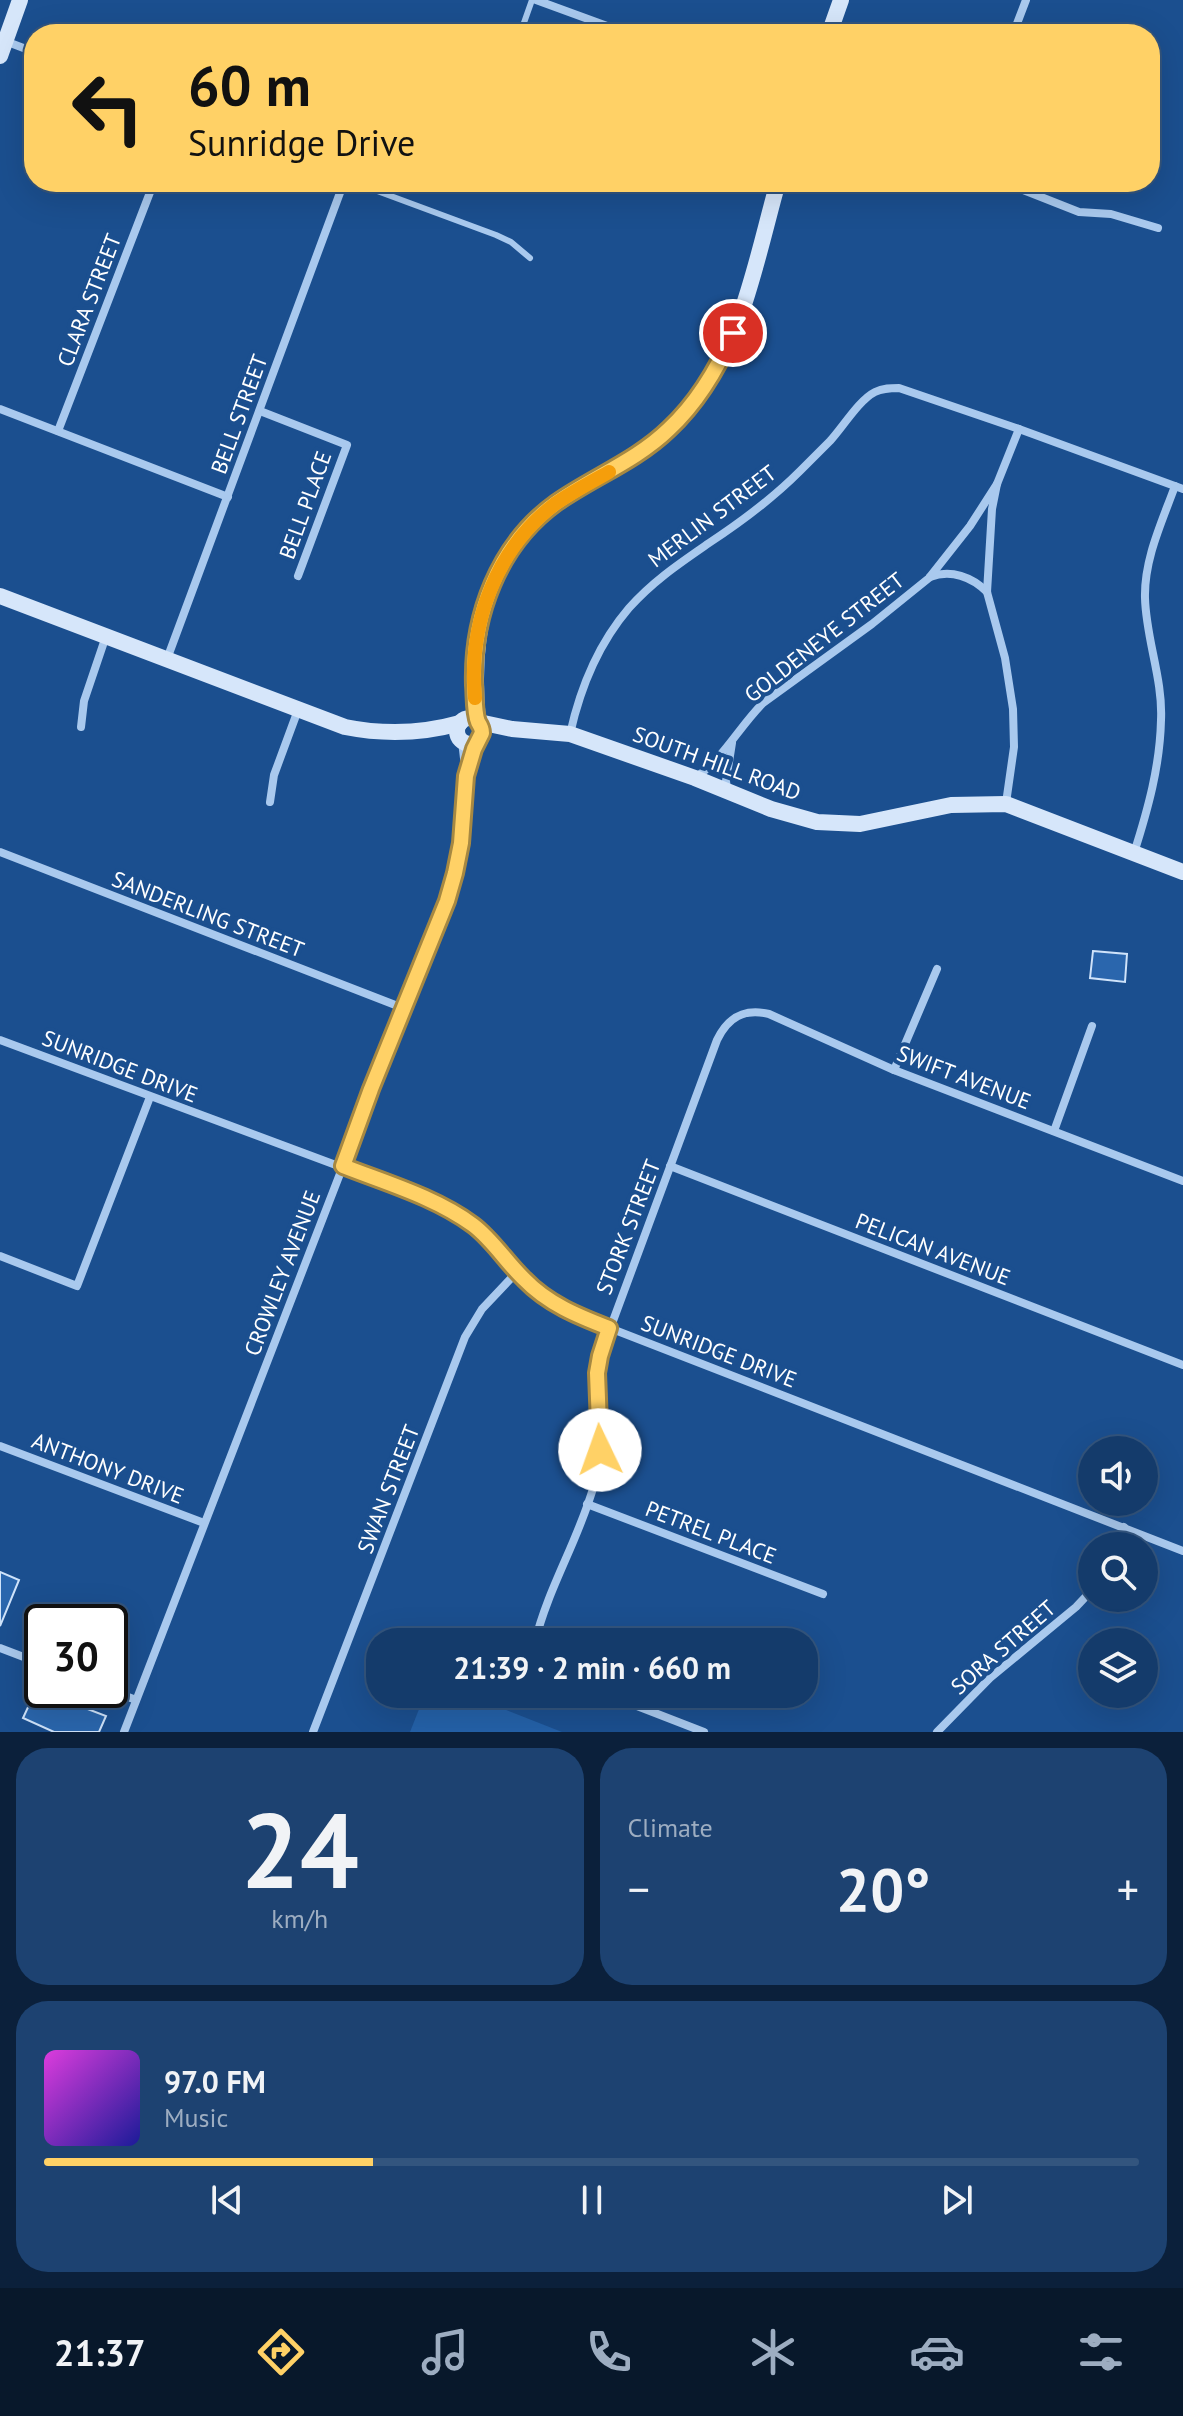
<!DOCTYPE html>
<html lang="en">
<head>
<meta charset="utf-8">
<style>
	:root { --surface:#143b6b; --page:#1d4271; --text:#f1f3f6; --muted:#9dadc1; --line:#33557e; --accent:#ffd166 }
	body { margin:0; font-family:"PT Sans",sans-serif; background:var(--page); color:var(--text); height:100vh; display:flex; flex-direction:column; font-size:30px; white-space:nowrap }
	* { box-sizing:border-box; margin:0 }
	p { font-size:26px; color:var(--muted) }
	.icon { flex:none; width:44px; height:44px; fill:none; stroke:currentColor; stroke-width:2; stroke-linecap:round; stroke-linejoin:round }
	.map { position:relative; height:1732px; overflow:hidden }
	.side { display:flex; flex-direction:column; gap:16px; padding:16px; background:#0b203b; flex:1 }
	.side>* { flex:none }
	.top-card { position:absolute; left:24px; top:24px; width:1136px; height:168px; border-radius:32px; box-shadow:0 8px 32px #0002,0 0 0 2px var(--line); background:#ffd166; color:#111; overflow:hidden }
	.fabs { position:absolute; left:1078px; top:1436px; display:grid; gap:16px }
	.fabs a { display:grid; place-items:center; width:80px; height:80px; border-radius:50%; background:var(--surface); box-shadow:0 8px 32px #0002,0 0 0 2px var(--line); font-size:40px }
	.speed { position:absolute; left:24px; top:1604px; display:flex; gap:16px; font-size:40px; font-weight:700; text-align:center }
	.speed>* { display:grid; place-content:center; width:104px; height:104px; border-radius:50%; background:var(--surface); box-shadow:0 8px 32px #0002,0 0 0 2px var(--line); line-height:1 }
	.speed .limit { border:4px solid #111; border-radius:12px; background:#fff; color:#111 }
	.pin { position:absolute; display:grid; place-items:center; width:68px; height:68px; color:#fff; margin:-34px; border:4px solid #fff; border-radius:50%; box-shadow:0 2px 8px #0007 }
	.me { position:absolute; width:88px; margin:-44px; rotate:357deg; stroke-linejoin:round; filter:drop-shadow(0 0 6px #0008) }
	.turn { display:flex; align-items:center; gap:28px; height:168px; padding:0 32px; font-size:36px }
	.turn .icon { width:104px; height:104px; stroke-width:2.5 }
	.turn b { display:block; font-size:56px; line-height:68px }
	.big { font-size:60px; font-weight:700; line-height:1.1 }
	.side .widget { flex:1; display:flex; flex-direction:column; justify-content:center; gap:12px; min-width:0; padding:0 28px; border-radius:32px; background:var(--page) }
	.side .dial { align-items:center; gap:0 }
	.dial b { font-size:104px; line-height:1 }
	.song { display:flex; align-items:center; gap:24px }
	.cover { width:96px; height:96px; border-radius:12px; background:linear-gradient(135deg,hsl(300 70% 55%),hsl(240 70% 35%)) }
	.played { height:8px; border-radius:4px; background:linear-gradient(90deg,var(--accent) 30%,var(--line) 30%) }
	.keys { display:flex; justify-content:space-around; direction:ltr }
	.heat { display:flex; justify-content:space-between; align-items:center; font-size:44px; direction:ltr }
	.side .tiles { flex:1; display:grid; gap:16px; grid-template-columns:1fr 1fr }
	.widget:last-child { grid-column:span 2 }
	.trip { position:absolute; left:366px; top:1628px; width:452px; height:80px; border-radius:32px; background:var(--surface); box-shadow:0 8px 32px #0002,0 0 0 2px var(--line); font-weight:700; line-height:80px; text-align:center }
	.tabs { display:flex; height:128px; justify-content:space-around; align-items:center; background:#08182b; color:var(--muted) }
	.tabs .icon { width:56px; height:56px }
	.tabs .current { color:var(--accent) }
	.tabs b { font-size:36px; color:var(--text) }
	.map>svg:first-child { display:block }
	.green { fill:#2461a8 }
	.building { fill:#2a66ad; stroke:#cfe3fa; stroke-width:2 }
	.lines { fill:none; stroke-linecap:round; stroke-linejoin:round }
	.lane { stroke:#a9c9ee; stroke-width:6 }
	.street { stroke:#a9c9ee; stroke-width:8 }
	.secondary { stroke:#d6e6fa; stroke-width:16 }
	.route-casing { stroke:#a68842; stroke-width:20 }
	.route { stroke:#ffd166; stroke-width:14 }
	.slow { stroke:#f59e0b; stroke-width:14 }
	.labels { text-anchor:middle; stroke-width:8; stroke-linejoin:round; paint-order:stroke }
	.street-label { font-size:22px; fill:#fff; stroke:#1b4f8f }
</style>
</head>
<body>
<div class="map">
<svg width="1183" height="1732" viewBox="0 0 1183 1732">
	<rect width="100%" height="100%" fill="#1b4f8f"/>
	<polygon class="green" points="425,1694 466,1694 562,1732 410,1732"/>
	<g class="building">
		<polygon points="1093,951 1127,954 1125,982 1090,978"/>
		<polygon points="0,1572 19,1580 0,1626"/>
		<polygon points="36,1690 71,1705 72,1703 106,1716 99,1732 54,1732 23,1718"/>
	</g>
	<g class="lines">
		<g class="lane">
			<polyline points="520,34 532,0"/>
			<polyline points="353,182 496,235 511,242 530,258"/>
		</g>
		<g class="street">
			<polyline points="536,0 629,34"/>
			<polyline points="1013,34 1026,0"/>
			<polyline points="5,41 34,52"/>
			<polyline points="1003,182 1079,212 1111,214 1158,228"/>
			<polyline points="0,409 228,497"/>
			<polyline points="260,411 347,445 298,576"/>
			<polyline points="58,431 154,182"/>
			<path d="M 930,577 C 951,569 972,577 987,592"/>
			<polyline points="167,659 344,182"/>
			<polyline points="81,727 84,701 106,636"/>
			<path d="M 570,734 C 580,689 599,643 629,608 C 653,581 680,563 709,543 C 741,522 773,498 800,471 C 810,461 820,451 830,441 C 843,427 859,400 875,392 C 883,388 891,388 899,388 L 1019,429 L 1183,489"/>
			<polyline points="468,772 478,741"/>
			<path d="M 695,778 C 723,759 739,727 763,703 L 872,624 L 929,578 L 970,526 L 997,484"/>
			<polyline points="727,790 726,781 732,743"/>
			<polyline points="270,802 274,775 298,710"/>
			<polyline points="1006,803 1014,747 1013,709 1005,658 987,592 992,509 997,484 1019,429"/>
			<polyline points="0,852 403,1008"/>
			<path d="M 1134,853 C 1148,809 1160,766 1161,720 C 1163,679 1146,639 1145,598 C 1144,559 1162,522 1175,486"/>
			<polyline points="0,1040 427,1199 459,1215 476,1227 526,1282 555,1304 571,1313 1183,1551"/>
			<polyline points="894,1070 937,969"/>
			<polyline points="1054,1131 1092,1026"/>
			<polyline points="670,1166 1183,1365"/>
			<polyline points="0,1256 77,1286 150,1097"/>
			<polyline points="0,1446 204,1523"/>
			<polyline points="587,1504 823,1594"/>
			<polyline points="1117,1546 1124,1527"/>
			<path d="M 535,1642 C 548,1588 579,1539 594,1485 C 605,1442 593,1400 600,1356 L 717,1040 C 728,1017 744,1008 769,1014 L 894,1070 L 1183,1181"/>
			<polyline points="0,1648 42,1664"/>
			<polyline points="110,1690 136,1700"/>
			<polyline points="606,1694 704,1732"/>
			<polyline points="124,1732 343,1166 371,1089 447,901 455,873 461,843 466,776 462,741"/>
			<polyline points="313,1732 465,1337 482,1309 517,1272"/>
			<polyline points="937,1732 990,1678 1076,1607 1092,1590"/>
		</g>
		<g class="secondary">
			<polyline points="829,34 841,0"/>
			<polyline points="0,56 20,0"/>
			<path d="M 0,596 L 345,727 C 385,735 421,734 460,723"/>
			<circle cx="470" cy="731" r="13"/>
			<path d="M 478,721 C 470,637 483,556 556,503 C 604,469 655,451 694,403 C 743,341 757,256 778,182"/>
			<polyline points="479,722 512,729 570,734 695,778 771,809 817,822 860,824 951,805 1006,804 1183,872"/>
		</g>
	</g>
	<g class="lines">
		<defs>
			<path id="route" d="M 600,1450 L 597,1373 L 600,1356 L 609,1328 C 578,1316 548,1304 524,1279 C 506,1262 493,1240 473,1225 C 435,1197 386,1183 343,1166 L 371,1089 L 447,901 L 455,873 L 461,843 L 466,776 L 474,749 L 482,733 C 482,729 480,725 478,722 C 474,712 475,696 474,685 C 472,616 498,545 556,503 C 593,477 636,461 669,429 C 698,402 717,370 733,333"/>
		</defs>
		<use href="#route" class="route-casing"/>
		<use href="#route" class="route"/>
		<path class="slow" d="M 475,698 C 468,624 496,549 555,504 C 572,492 591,482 609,472"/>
	</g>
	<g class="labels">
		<g class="street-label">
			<text transform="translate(89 300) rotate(-69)" y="8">CLARA STREET</text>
			<text transform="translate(239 414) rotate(-70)" y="8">BELL STREET</text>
			<text transform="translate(305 505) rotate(-70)" y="8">BELL PLACE</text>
			<text transform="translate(712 516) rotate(-37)" y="8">MERLIN STREET</text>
			<text transform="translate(824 637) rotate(-38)" y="8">GOLDENEYE STREET</text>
			<text transform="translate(717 763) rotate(20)" y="8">SOUTH HILL ROAD</text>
			<text transform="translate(208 914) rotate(21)" y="8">SANDERLING STREET</text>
			<text transform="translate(120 1066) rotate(21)" y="8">SUNRIDGE DRIVE</text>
			<text transform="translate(964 1077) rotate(21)" y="8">SWIFT AVENUE</text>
			<text transform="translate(628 1227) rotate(-69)" y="8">STORK STREET</text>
			<text transform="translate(933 1249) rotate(21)" y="8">PELICAN AVENUE</text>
			<text transform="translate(282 1273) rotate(-69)" y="8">CROWLEY AVENUE</text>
			<text transform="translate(719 1351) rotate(21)" y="8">SUNRIDGE DRIVE</text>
			<text transform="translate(108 1468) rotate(21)" y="8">ANTHONY DRIVE</text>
			<text transform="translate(388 1489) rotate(-69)" y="8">SWAN STREET</text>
			<text transform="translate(711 1532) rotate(21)" y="8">PETREL PLACE</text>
			<text transform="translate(1003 1647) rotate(-41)" y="8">SORA STREET</text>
		</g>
	</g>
</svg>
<div class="fabs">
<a><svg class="icon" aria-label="sound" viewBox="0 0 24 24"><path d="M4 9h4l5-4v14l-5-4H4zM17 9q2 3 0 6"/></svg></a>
<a><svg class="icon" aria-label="search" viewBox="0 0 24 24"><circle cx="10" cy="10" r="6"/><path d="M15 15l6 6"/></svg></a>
<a><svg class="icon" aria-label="layers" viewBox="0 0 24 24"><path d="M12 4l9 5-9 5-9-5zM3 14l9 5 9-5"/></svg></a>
</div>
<div class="speed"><div class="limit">30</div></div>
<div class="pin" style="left:733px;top:333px;background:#d93025"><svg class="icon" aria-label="arrive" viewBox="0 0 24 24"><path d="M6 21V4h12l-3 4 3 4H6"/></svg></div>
<svg class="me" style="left:600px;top:1450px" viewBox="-20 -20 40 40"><circle r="19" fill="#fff"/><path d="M0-13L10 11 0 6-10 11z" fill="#ffd166"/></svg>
<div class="trip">21:39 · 2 min · 660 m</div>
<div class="top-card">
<div class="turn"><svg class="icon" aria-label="left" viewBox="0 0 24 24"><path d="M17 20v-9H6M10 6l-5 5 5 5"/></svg><div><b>60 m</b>Sunridge Drive</div></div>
</div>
</div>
<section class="side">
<div class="tiles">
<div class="widget dial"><b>24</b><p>km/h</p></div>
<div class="widget"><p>Climate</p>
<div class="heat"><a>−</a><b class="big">20°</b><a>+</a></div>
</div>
<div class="widget">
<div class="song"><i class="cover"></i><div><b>97.0 FM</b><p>Music</p></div></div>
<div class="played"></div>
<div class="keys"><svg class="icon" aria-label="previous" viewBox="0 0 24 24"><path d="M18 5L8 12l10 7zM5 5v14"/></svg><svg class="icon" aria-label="pause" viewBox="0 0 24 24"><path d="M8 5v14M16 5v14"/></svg><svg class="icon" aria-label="next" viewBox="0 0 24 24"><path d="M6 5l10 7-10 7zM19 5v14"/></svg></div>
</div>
</div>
</section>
<nav class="tabs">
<b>21:37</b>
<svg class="icon current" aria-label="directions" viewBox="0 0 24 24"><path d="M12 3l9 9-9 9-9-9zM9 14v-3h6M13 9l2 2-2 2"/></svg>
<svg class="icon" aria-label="music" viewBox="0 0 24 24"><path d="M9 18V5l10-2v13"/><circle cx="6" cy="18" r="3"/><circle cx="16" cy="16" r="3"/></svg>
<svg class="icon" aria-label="phone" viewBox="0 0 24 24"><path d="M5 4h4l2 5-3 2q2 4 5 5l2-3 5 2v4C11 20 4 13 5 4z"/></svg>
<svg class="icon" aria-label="climate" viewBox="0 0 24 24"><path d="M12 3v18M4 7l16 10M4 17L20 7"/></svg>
<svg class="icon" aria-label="car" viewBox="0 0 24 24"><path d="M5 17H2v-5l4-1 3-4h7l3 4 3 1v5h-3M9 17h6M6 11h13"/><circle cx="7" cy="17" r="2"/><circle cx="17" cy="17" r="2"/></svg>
<svg class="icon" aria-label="filters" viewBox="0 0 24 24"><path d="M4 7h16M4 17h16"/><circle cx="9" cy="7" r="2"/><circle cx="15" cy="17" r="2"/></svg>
</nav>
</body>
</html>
